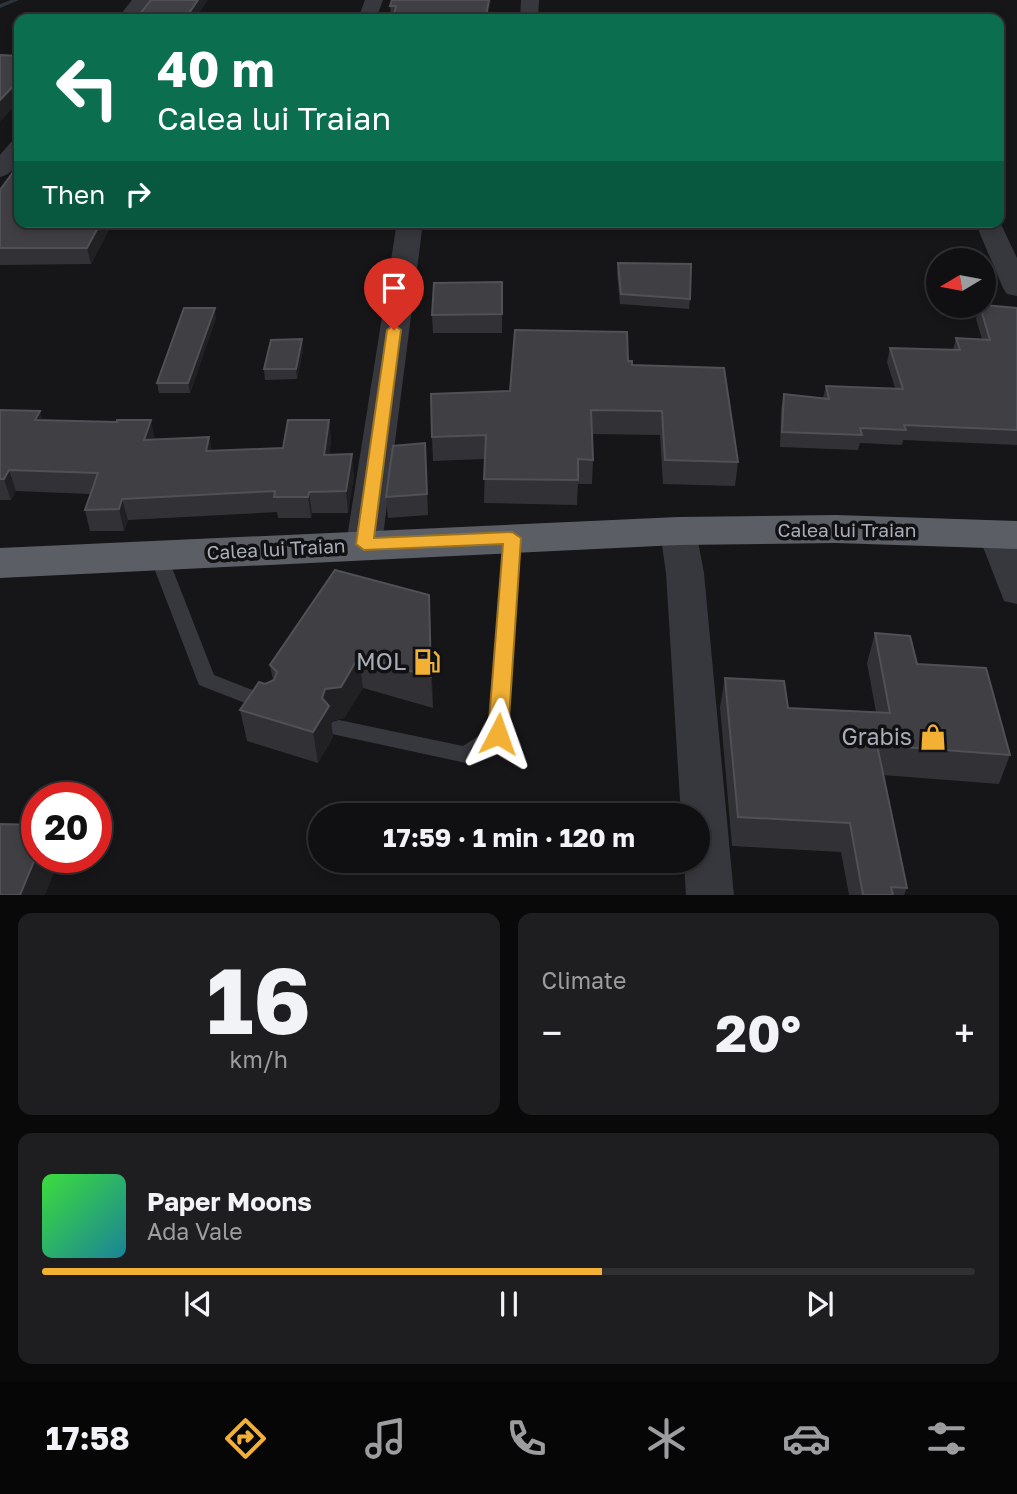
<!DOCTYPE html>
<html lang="en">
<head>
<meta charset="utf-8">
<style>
	:root { --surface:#101012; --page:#1e1e20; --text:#f1f3f6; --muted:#9c9d9f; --line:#303032; --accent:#f2b134 }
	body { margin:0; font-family:"Golos Text",sans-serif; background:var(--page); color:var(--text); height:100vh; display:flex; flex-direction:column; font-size:26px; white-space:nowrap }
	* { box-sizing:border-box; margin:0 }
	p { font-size:23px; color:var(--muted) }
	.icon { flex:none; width:38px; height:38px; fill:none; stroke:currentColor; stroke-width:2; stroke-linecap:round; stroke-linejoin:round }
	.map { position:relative; height:895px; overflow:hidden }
	.side { display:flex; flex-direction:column; gap:18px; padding:18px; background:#09090a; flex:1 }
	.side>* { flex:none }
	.banner { position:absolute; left:14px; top:14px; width:990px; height:214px; border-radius:14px; box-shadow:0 4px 10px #0003,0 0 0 2px var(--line); background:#0b6e4f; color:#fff; overflow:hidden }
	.needle { width:46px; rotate:260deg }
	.tools { position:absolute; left:926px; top:248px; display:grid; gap:14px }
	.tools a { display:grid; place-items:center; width:70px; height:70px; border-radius:50%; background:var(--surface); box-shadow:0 4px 10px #0003,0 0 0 2px var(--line); font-size:35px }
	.speed { position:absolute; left:21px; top:782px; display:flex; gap:14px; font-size:35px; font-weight:700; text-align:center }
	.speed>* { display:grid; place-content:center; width:91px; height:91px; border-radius:50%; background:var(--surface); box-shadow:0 4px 10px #0003,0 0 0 2px var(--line); line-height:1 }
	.speed .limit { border:10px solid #d22; background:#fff; color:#111 }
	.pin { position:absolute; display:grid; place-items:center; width:60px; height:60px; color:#fff; margin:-72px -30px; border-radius:50% 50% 50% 0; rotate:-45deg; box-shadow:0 0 7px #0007 }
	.pin .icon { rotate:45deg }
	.me { position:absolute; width:77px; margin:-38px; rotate:4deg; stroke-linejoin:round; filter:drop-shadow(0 0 5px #0008) }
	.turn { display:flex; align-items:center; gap:24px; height:147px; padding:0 28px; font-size:32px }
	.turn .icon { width:91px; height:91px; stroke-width:2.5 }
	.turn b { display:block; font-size:49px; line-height:60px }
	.then { display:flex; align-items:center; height:66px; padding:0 28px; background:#0003; gap:14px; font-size:26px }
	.big { font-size:52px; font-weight:700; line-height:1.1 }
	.side .card { flex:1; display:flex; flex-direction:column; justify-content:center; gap:10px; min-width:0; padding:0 24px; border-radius:14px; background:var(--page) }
	.side .dial { align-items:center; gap:0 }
	.dial b { font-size:91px; line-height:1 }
	.song { display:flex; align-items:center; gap:21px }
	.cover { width:84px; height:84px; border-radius:10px; background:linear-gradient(135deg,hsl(120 70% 55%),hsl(190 70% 35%)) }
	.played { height:7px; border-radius:4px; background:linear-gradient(90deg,var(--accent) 60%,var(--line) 60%) }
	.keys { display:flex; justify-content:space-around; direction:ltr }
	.heat { display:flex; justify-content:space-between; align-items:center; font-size:38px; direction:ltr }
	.side .tiles { flex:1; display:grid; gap:18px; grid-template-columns:1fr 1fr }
	.card:last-child { grid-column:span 2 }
	.trip { position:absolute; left:308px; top:803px; width:402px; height:70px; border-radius:35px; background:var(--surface); box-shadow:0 4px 10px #0003,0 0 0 2px var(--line); font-weight:700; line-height:70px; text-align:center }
	.tabs { display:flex; height:112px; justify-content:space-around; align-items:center; background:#060607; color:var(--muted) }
	.tabs .icon { width:49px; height:49px }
	.tabs .active { color:var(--accent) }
	.tabs b { font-size:32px; color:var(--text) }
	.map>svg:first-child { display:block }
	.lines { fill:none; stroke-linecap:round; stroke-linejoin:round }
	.stream { fill:#2c353c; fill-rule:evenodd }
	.service { fill:#37383d; fill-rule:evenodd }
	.minor { fill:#37383d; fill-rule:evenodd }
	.trunk { fill:#5b5e65; fill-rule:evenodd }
	.wall { fill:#323236 }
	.shaded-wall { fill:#212124 }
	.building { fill:#3f3f44; stroke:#4f5156; stroke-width:2 }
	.route { fill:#f2b134; stroke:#9d7322; stroke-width:2 }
	.labels { text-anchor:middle; stroke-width:7; stroke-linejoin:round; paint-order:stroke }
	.street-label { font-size:19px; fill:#a8adb8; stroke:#111113 }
	.near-poi-label { font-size:23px; fill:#a8adb8; stroke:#111113; text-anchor:end }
</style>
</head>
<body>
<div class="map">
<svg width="1017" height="896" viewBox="0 0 1017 896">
	<rect width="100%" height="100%" fill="#161618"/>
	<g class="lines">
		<polygon class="stream" points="11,0 19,0 0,8 0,4"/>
		<g class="service">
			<polygon points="512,532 518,534 521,538 508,734 505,740 466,763 332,734 329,728 332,722 339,720 463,746 488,730 503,538 506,534"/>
			<polygon points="158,549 164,551 167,555 214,675 275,699 278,704 275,709 268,712 199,685 149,555 152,551"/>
		</g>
		<g class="minor">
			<polygon points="132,0 151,0 136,19 117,19"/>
			<polygon points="365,0 383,0 376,19 358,19"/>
			<polygon points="521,0 539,0 538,19 520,19"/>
			<path d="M 19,140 C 20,157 19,172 0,177 L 0,155 L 11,142 Z"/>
			<polygon points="999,220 1017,258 1017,296 1007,294 1003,288 975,222 999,222"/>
			<polygon points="397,222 423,222 382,544 377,553 364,556 351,553 346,544"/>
			<polygon points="678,519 691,522 696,531 704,573 734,896 686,896 684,861 698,861 698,816 681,816 666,573 660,531 665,522"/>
			<polygon points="996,522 1009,525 1017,542 1017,604 1004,601 978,534 983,525"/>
		</g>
		<polygon class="trunk" points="836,515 1017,521 1017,549 836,543 678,545 0,578 0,548 678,517"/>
	</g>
	<g class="wall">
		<polygon points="491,0 487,19 393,19 393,18 391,18 390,6"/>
		<polygon points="0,190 19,222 113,222 91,264 0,265"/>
		<polygon points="618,263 690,299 689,309 620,304 617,273"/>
		<polygon points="502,282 502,333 433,333 432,315"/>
		<polygon points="980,306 1017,308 1017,445 903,440 902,445 860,443 858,450 780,447 781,409 784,394 823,398 826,386 895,388 887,362 890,348 953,350 956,338 982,339 976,319"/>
		<polygon points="216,318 190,393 159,393 157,383"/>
		<polygon points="303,350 297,379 265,380 264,369"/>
		<polygon points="628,361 738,462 735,486 663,484 660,435 592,434 593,460 592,484 578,484 577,505 484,503 485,459 433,461 432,437 510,391"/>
		<polygon points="0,410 40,411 42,420 155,440 209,437 212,451 283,448 329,420 331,441 329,455 354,475 348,513 312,513 311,518 278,518 277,512 128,520 124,531 90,531 85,510 90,494 16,491 11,500 0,500"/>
		<polygon points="426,464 428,515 388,518 386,497"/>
		<polygon points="430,626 433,708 363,688 344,718 331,721 333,737 318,763 247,741 240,710 265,684 273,680 270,665"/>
		<polygon points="875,633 917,664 1010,755 999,784 883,775 907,888 904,895 849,895 841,852 732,846 720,707 725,678 788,708 876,712 867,663"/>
	</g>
	<g class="shaded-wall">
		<polygon points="198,0 208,0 195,19 185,19"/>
		<polygon points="489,0 491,0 487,19 486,19"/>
		<polygon points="19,80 19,101 0,122 0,100"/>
		<polygon points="101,222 113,222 91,264 87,248"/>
		<polygon points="215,308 216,318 190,393 188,383"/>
		<polygon points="302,339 303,350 297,379 296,369"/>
		<polygon points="40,411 46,431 35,420"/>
		<polygon points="151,420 155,440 144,440"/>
		<polygon points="329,420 331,441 326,476 324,455"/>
		<polygon points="209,437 213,458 206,451"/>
		<polygon points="352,454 354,475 348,513 346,491"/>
		<polygon points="9,470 16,491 11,500 4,479"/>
		<polygon points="309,492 312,513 311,518 308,497"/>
		<polygon points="122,499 128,520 124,531 119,509"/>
		<polygon points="429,595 430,626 433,708 431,677"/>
		<polygon points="359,656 363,688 344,718 331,721 333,737 318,763 313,732 325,689"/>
		<polygon points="37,854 37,858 60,858 45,895 20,895"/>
	</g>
	<g class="building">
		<polygon points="151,0 198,0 185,19 136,19"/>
		<polygon points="392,0 489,0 486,16 482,16 481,19 393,19 396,6 390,6"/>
		<polygon points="0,55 19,56 19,80 0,100"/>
		<polygon points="19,164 19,222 101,222 87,248 0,248 0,190"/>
		<polygon points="618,263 691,264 690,299 621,294"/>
		<polygon points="502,282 502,314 432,315 434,283"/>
		<polygon points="984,305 1017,308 1017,430 904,425 906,430 860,428 862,435 782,432 784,394 829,399 826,386 903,389 890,348 960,350 956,338 990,340 980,306"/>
		<polygon points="184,308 215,308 188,383 157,383"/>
		<polygon points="515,330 627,332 628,361 632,361 632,365 724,368 738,462 665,460 662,411 591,410 593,460 578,459 578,480 484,479 486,435 432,437 431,394 510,391"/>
		<polygon points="302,339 296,369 264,369 271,340"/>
		<polygon points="0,410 40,411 35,420 117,422 117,420 151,420 144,440 209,437 206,451 283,448 288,420 329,420 324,455 352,454 346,491 309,492 308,497 274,497 275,491 122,499 119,509 85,510 98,473 9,470 4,479 0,479"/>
		<polygon points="425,443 427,494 386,497 393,446"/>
		<polygon points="335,570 429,595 431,677 359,656 341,687 325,689 322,698 329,706 313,732 240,710 259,682 265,684 274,680 277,672 270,665"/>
		<polygon points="875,633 910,636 917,664 986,668 1010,755 877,745 907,888 891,887 893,895 863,895 850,823 738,817 725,678 784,681 788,708 890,713"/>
		<polygon points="0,824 37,825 37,854 20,895 0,895"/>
	</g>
	<polygon class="route" points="394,325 401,330 374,538 512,532 521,538 508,734 505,739 498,742 491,739 488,734 503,544 364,550 356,544 387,330"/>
	<defs>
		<symbol id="fuel-bare" viewBox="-9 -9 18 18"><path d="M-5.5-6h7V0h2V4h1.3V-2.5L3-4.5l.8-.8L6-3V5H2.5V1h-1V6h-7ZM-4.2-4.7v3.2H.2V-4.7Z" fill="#f2b134" stroke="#111113" stroke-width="2.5" paint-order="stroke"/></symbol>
		<symbol id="shop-bare" viewBox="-9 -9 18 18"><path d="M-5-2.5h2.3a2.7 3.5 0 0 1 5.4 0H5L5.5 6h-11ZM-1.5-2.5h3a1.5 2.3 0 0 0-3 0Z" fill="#f2b134" stroke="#111113" stroke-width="2.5" paint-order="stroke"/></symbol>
	</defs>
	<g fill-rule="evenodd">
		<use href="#fuel-bare" x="408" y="643" width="38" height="38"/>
		<use href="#shop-bare" x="914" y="718" width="38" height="38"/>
	</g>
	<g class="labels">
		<g class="street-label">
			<text x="847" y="537">Calea lui Traian</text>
			<text transform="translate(276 549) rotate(-3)" y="7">Calea lui Traian</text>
		</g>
		<g class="near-poi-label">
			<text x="406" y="670">MOL</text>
			<text x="912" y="745">Grabis</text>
		</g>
	</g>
</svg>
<div class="tools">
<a><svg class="needle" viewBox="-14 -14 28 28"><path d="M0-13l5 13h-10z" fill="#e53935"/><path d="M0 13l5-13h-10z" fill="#9c9d9f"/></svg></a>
</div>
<div class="speed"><div class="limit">20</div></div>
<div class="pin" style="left:394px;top:330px;background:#d93025"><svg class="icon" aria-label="arrive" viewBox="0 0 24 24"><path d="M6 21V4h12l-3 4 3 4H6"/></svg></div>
<svg class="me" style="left:498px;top:734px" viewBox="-20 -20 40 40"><path d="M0-17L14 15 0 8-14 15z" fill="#f2b134" stroke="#fff" stroke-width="4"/></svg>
<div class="trip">17:59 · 1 min · 120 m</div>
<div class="banner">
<div class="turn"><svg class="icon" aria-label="left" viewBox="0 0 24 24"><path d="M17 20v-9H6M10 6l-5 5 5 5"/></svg><div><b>40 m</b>Calea lui Traian</div></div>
<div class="then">Then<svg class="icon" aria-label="right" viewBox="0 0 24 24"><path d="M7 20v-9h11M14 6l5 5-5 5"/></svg></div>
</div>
</div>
<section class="side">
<div class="tiles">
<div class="card dial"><b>16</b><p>km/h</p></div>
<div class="card"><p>Climate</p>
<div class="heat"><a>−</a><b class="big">20°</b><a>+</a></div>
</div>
<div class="card">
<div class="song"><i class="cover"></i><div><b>Paper Moons</b><p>Ada Vale</p></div></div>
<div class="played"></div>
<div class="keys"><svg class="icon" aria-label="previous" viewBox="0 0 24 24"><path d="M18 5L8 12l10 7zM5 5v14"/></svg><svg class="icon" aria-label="pause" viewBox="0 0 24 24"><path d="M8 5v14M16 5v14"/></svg><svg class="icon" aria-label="next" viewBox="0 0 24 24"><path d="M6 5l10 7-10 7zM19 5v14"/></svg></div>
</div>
</div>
</section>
<nav class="tabs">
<b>17:58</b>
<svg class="icon active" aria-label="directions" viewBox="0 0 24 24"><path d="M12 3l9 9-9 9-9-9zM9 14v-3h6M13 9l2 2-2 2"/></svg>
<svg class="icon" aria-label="music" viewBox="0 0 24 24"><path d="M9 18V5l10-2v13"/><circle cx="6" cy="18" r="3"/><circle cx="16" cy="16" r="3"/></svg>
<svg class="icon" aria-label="phone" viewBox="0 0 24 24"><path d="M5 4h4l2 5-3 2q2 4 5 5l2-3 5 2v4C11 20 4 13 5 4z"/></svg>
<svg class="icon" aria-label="climate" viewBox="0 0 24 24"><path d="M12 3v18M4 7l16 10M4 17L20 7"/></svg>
<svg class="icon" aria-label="car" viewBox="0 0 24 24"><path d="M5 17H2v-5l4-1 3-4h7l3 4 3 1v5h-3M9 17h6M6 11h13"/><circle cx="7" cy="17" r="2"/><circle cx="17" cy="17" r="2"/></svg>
<svg class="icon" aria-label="filters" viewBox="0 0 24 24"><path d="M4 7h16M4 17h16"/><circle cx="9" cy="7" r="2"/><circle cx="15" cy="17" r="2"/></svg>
</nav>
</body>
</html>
